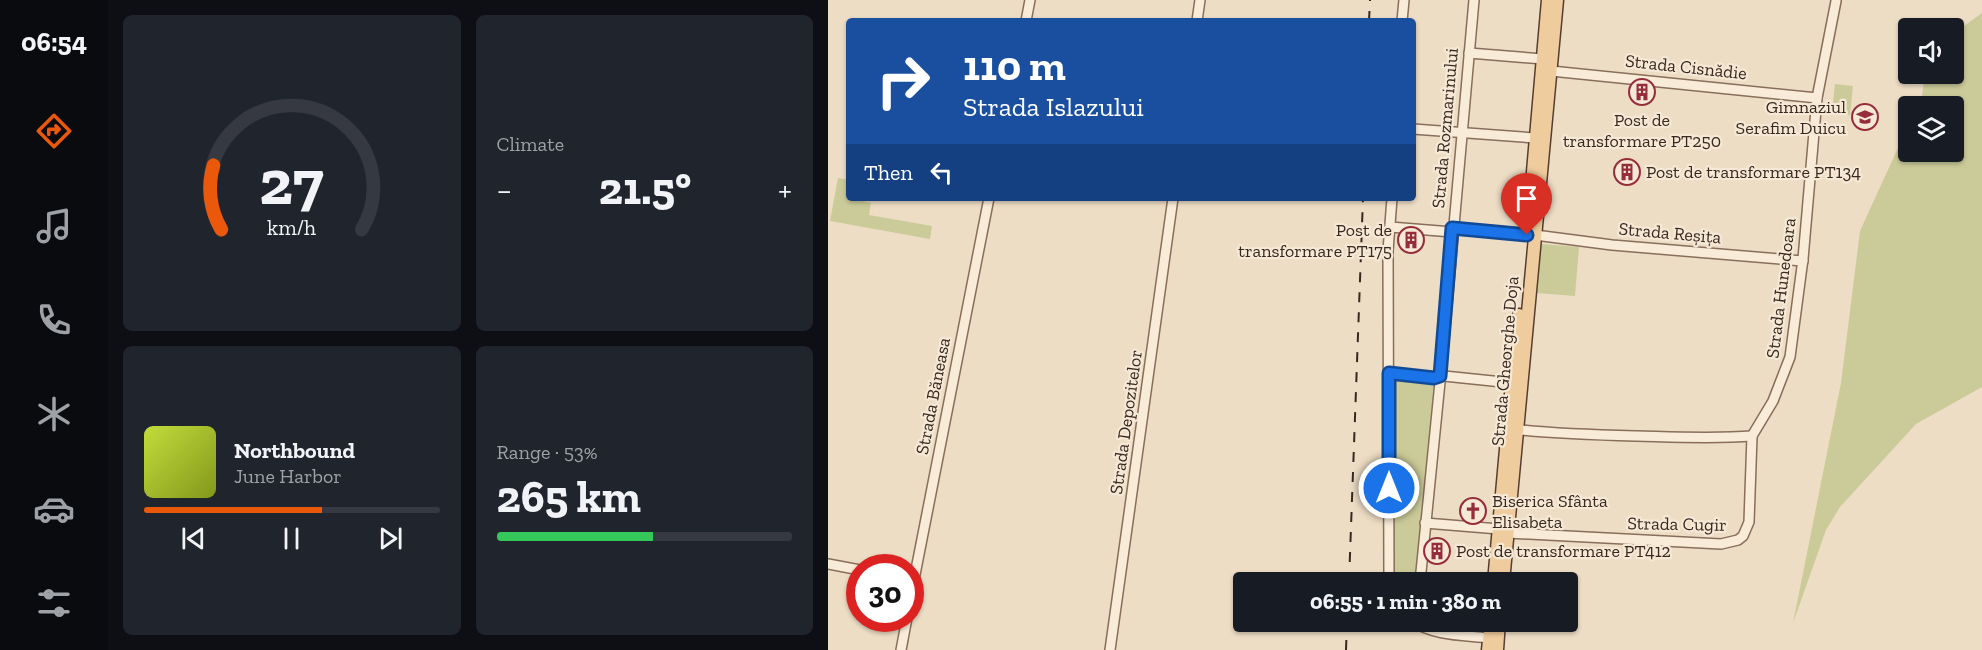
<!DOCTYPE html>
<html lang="en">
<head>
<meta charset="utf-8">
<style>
	:root { --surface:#171b24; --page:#20242c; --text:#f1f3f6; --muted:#9ea1a6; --line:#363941; --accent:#ea580c }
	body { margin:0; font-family:"Zilla Slab",serif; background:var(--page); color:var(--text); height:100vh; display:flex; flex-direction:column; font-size:22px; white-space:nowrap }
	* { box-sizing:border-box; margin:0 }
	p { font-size:20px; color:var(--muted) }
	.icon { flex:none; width:33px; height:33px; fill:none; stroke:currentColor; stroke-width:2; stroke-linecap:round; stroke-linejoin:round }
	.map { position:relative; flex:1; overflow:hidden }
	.drawer { display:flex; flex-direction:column; gap:15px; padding:15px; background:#0d0f14; width:720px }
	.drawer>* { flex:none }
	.hud { position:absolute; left:18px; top:18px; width:570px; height:183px; border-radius:6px; box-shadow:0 2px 4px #0004; background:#1a4fa0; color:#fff; overflow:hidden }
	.controls { position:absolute; left:1070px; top:18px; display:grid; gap:12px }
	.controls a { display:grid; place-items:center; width:66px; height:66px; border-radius:6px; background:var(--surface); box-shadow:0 2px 4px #0004; font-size:30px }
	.speed { position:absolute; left:18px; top:554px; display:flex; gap:12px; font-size:30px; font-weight:700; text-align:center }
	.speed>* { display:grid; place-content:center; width:78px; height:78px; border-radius:50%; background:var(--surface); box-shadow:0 2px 4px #0004; line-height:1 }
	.speed .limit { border:9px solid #d22; background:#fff; color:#111 }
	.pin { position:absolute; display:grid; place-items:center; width:51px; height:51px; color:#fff; margin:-62px -26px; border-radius:50% 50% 50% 0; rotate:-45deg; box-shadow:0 0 6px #0007 }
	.pin .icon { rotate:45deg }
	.me { position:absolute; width:66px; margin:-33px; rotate:0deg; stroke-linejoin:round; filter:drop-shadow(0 0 4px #0008) }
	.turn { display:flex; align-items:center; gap:21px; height:126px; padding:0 18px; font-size:27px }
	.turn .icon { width:78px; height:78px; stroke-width:2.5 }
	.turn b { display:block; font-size:42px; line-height:51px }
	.then { display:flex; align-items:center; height:57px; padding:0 18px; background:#0003; gap:12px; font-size:22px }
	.big { font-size:45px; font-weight:800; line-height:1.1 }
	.drawer .card { flex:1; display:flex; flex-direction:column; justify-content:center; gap:9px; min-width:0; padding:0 21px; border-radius:9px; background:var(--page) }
	.drawer .dial { align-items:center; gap:0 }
	.dial svg { height:156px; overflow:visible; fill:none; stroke:var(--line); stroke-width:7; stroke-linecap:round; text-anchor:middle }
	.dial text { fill:var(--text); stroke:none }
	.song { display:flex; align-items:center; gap:18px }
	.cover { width:72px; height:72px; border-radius:9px; background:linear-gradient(135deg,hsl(70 70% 55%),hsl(70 70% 35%)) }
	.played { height:6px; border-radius:3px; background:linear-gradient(90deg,var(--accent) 60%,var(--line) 60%) }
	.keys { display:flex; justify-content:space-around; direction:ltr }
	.heat { display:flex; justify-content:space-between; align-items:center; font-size:33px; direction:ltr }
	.charge { height:9px; border-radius:4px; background:linear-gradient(90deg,#34c759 53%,var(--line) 0) }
	.drawer .tiles { flex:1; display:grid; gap:15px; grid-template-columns:repeat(2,1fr) }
	.trip { position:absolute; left:405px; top:572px; width:345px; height:60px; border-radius:6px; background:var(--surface); box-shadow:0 2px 4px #0004; font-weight:800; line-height:60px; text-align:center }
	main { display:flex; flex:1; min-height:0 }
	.tab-bar { display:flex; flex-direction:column; width:108px; justify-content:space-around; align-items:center; background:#090b0e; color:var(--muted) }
	.tab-bar .icon { width:42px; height:42px }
	.tab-bar .current { color:var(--accent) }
	.tab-bar b { font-size:27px; color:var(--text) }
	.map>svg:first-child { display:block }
	.green { fill:#cbcb99 }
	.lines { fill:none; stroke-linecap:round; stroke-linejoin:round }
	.minor-casing { stroke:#886e5b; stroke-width:12 }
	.major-casing { stroke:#563d30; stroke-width:15 }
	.minor { stroke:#f8ebd8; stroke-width:9 }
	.major { stroke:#efcc9e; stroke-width:12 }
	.rail { stroke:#38281f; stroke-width:2; stroke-dasharray:10 10; stroke-linecap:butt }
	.route-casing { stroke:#114b97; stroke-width:15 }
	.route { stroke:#1a73e8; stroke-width:10 }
	.labels { text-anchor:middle; stroke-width:4.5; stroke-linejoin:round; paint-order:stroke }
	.street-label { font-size:18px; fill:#38281f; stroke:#f5e8d5 }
	.poi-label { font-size:18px; fill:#38281f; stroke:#f5e8d5; text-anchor:start }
</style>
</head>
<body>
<main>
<nav class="tab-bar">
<b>06:54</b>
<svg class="icon current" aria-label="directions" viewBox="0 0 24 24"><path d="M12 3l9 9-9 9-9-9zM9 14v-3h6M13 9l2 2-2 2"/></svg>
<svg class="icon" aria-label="music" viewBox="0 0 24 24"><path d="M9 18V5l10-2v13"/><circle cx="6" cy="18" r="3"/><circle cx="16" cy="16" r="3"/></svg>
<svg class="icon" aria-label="phone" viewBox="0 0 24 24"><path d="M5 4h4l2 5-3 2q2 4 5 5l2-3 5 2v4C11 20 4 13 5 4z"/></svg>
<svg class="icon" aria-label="climate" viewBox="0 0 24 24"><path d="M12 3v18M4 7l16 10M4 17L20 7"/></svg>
<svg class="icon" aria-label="car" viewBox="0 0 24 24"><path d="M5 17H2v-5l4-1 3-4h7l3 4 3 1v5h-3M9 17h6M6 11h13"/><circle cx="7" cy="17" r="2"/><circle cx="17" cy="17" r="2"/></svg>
<svg class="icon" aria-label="filters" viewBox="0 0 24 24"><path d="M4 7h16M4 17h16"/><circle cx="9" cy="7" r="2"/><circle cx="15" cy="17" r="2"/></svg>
</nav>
<section class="drawer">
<div class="tiles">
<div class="card dial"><svg viewBox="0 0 100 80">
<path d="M14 69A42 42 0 1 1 86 69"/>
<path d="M14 69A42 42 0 0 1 10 36" stroke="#ea580c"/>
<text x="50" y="56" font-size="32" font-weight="700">27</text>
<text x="50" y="72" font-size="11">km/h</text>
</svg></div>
<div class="card"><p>Climate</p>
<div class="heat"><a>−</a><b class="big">21.5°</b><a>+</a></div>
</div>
<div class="card">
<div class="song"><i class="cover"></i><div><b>Northbound</b><p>June Harbor</p></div></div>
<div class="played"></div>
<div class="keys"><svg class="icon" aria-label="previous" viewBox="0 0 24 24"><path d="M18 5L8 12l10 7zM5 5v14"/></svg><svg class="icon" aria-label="pause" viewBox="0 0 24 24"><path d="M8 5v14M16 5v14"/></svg><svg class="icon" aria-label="next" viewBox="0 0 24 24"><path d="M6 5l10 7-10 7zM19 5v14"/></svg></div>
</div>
<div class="card"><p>Range · 53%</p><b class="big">265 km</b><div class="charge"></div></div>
</div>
</section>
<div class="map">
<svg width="1154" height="650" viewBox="0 0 1154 650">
	<rect width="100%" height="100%" fill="#edddc5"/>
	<g class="green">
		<polygon points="1154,13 1154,387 1088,424 1012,507 998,530 965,623 1013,383 1032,231 1080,126 1080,152 1125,152 1125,106 1089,106 1094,96 1097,74 1125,74 1125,34"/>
		<polygon points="1007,84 1025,86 1022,115 1004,113"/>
		<polygon points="10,178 21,180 21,198 43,203 41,215 104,226 102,239 2,221"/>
		<polygon points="713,244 751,247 747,296 709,293"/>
		<path d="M 571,377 C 583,379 602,376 608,388 L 589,582 L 566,582 L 566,383 Z"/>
	</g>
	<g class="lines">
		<defs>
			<g id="minor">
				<polyline points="198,21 202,0"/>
				<polyline points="369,21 372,0"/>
				<polyline points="574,21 576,0"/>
				<polyline points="641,53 715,59"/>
				<polyline points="723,71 989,98"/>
				<polyline points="585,129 707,138"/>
				<polyline points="562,227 624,232"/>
				<polyline points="624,228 699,235"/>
				<polyline points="707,235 784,245 975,261"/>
				<polyline points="561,373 606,378 616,376 684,383"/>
				<path d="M 684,429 C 725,434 768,435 809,436 C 847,437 886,439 924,436"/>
				<polyline points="597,523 671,529"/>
				<polyline points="680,533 893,544 910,540 915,536 921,522 924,436 945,401 962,357 975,259 989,98 1008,1"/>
				<polyline points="0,564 32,570"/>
				<polyline points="561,582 560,251 564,198"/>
				<polyline points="592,582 613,372 646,0"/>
				<polyline points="82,600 161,198"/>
				<path d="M 584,621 C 606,636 636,635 661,638"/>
				<polyline points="73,650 79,618"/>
				<polyline points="282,650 345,198"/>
			</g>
			<g id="major">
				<polyline points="700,229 720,0"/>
				<polyline points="666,582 684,383 691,315"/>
				<polyline points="675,582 729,0"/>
				<polyline points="660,650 663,621"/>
				<polyline points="669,650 671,621"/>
			</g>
		</defs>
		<use href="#minor" class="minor-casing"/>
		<use href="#major" class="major-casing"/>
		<use href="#minor" class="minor"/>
		<use href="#major" class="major"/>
		<g class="rail">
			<polyline points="541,21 542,0"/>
			<polyline points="521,582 535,198"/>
			<polyline points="518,650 519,621"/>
		</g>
	</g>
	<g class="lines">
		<defs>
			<polyline id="route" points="561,488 561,373 606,378 612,376 624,228 699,235"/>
		</defs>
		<use href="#route" class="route-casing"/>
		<use href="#route" class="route"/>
	</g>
	<defs>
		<symbol id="building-ring" viewBox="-11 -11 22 22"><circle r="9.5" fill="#f5e8d5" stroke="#962d3a" stroke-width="1.5"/><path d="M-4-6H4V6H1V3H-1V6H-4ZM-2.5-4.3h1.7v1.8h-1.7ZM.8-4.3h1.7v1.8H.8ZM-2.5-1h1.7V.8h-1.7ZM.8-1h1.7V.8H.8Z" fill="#962d3a"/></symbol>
		<symbol id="school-ring" viewBox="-11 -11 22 22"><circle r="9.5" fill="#f5e8d5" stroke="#962d3a" stroke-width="1.5"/><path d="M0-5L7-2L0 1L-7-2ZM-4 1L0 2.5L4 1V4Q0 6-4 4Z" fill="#962d3a"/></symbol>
		<symbol id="church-ring" viewBox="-11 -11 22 22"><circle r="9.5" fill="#f5e8d5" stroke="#962d3a" stroke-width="1.5"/><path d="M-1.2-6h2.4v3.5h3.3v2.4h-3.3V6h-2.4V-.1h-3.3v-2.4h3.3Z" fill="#962d3a"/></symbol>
	</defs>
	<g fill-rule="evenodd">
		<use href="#building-ring" x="799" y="77" width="30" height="30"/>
		<use href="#school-ring" x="1022" y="102" width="30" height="30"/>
		<use href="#building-ring" x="784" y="157" width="30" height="30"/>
		<use href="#building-ring" x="568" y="225" width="30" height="30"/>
		<use href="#church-ring" x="630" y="496" width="30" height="30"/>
		<use href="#building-ring" x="594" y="536" width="30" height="30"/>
	</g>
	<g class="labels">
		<g class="street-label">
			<text transform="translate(858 67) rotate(6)" y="6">Strada Cisnădie</text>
			<text transform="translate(617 128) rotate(-85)" y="6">Strada Rozmarinului</text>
			<text transform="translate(842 233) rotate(5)" y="6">Strada Reșița</text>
			<text transform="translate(953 288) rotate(-83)" y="6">Strada Hunedoara</text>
			<text transform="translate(677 361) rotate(-85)" y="6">Strada Gheorghe Doja</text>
			<text transform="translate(105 396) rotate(-79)" y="6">Strada Băneasa</text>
			<text transform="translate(298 422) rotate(-82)" y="6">Strada Depozitelor</text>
			<text transform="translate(849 524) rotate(1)" y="6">Strada Cugir</text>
		</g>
		<g class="poi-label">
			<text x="1018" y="113" text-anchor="end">Gimnaziul<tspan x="1018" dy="21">Serafim Duicu</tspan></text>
			<text x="814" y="126" text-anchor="middle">Post de<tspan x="814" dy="21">transformare PT250</tspan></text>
			<text x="818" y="178">Post de transformare PT134</text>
			<text x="564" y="236" text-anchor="end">Post de<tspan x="564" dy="21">transformare PT175</tspan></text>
			<text x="664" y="507">Biserica Sfânta<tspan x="664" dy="21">Elisabeta</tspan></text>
			<text x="628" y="557">Post de transformare PT412</text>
		</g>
	</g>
</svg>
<div class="controls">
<a><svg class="icon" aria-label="sound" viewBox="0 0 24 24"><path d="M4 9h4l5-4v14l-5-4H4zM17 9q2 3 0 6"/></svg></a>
<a><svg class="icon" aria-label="layers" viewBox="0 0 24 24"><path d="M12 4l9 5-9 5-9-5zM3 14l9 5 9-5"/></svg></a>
</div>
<div class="speed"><div class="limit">30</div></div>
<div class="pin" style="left:699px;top:235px;background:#d93025"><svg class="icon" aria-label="arrive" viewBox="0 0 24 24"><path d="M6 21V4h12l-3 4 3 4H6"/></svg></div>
<svg class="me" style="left:561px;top:488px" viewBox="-20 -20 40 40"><circle r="17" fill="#1a73e8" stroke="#fff" stroke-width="3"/><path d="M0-11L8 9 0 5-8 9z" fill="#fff"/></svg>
<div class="trip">06:55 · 1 min · 380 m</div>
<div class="hud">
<div class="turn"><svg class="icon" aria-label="right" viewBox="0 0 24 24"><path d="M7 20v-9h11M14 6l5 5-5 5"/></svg><div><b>110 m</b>Strada Islazului</div></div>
<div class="then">Then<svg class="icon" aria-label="left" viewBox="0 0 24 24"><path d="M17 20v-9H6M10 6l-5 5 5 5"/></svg></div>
</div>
</div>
</main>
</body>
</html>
